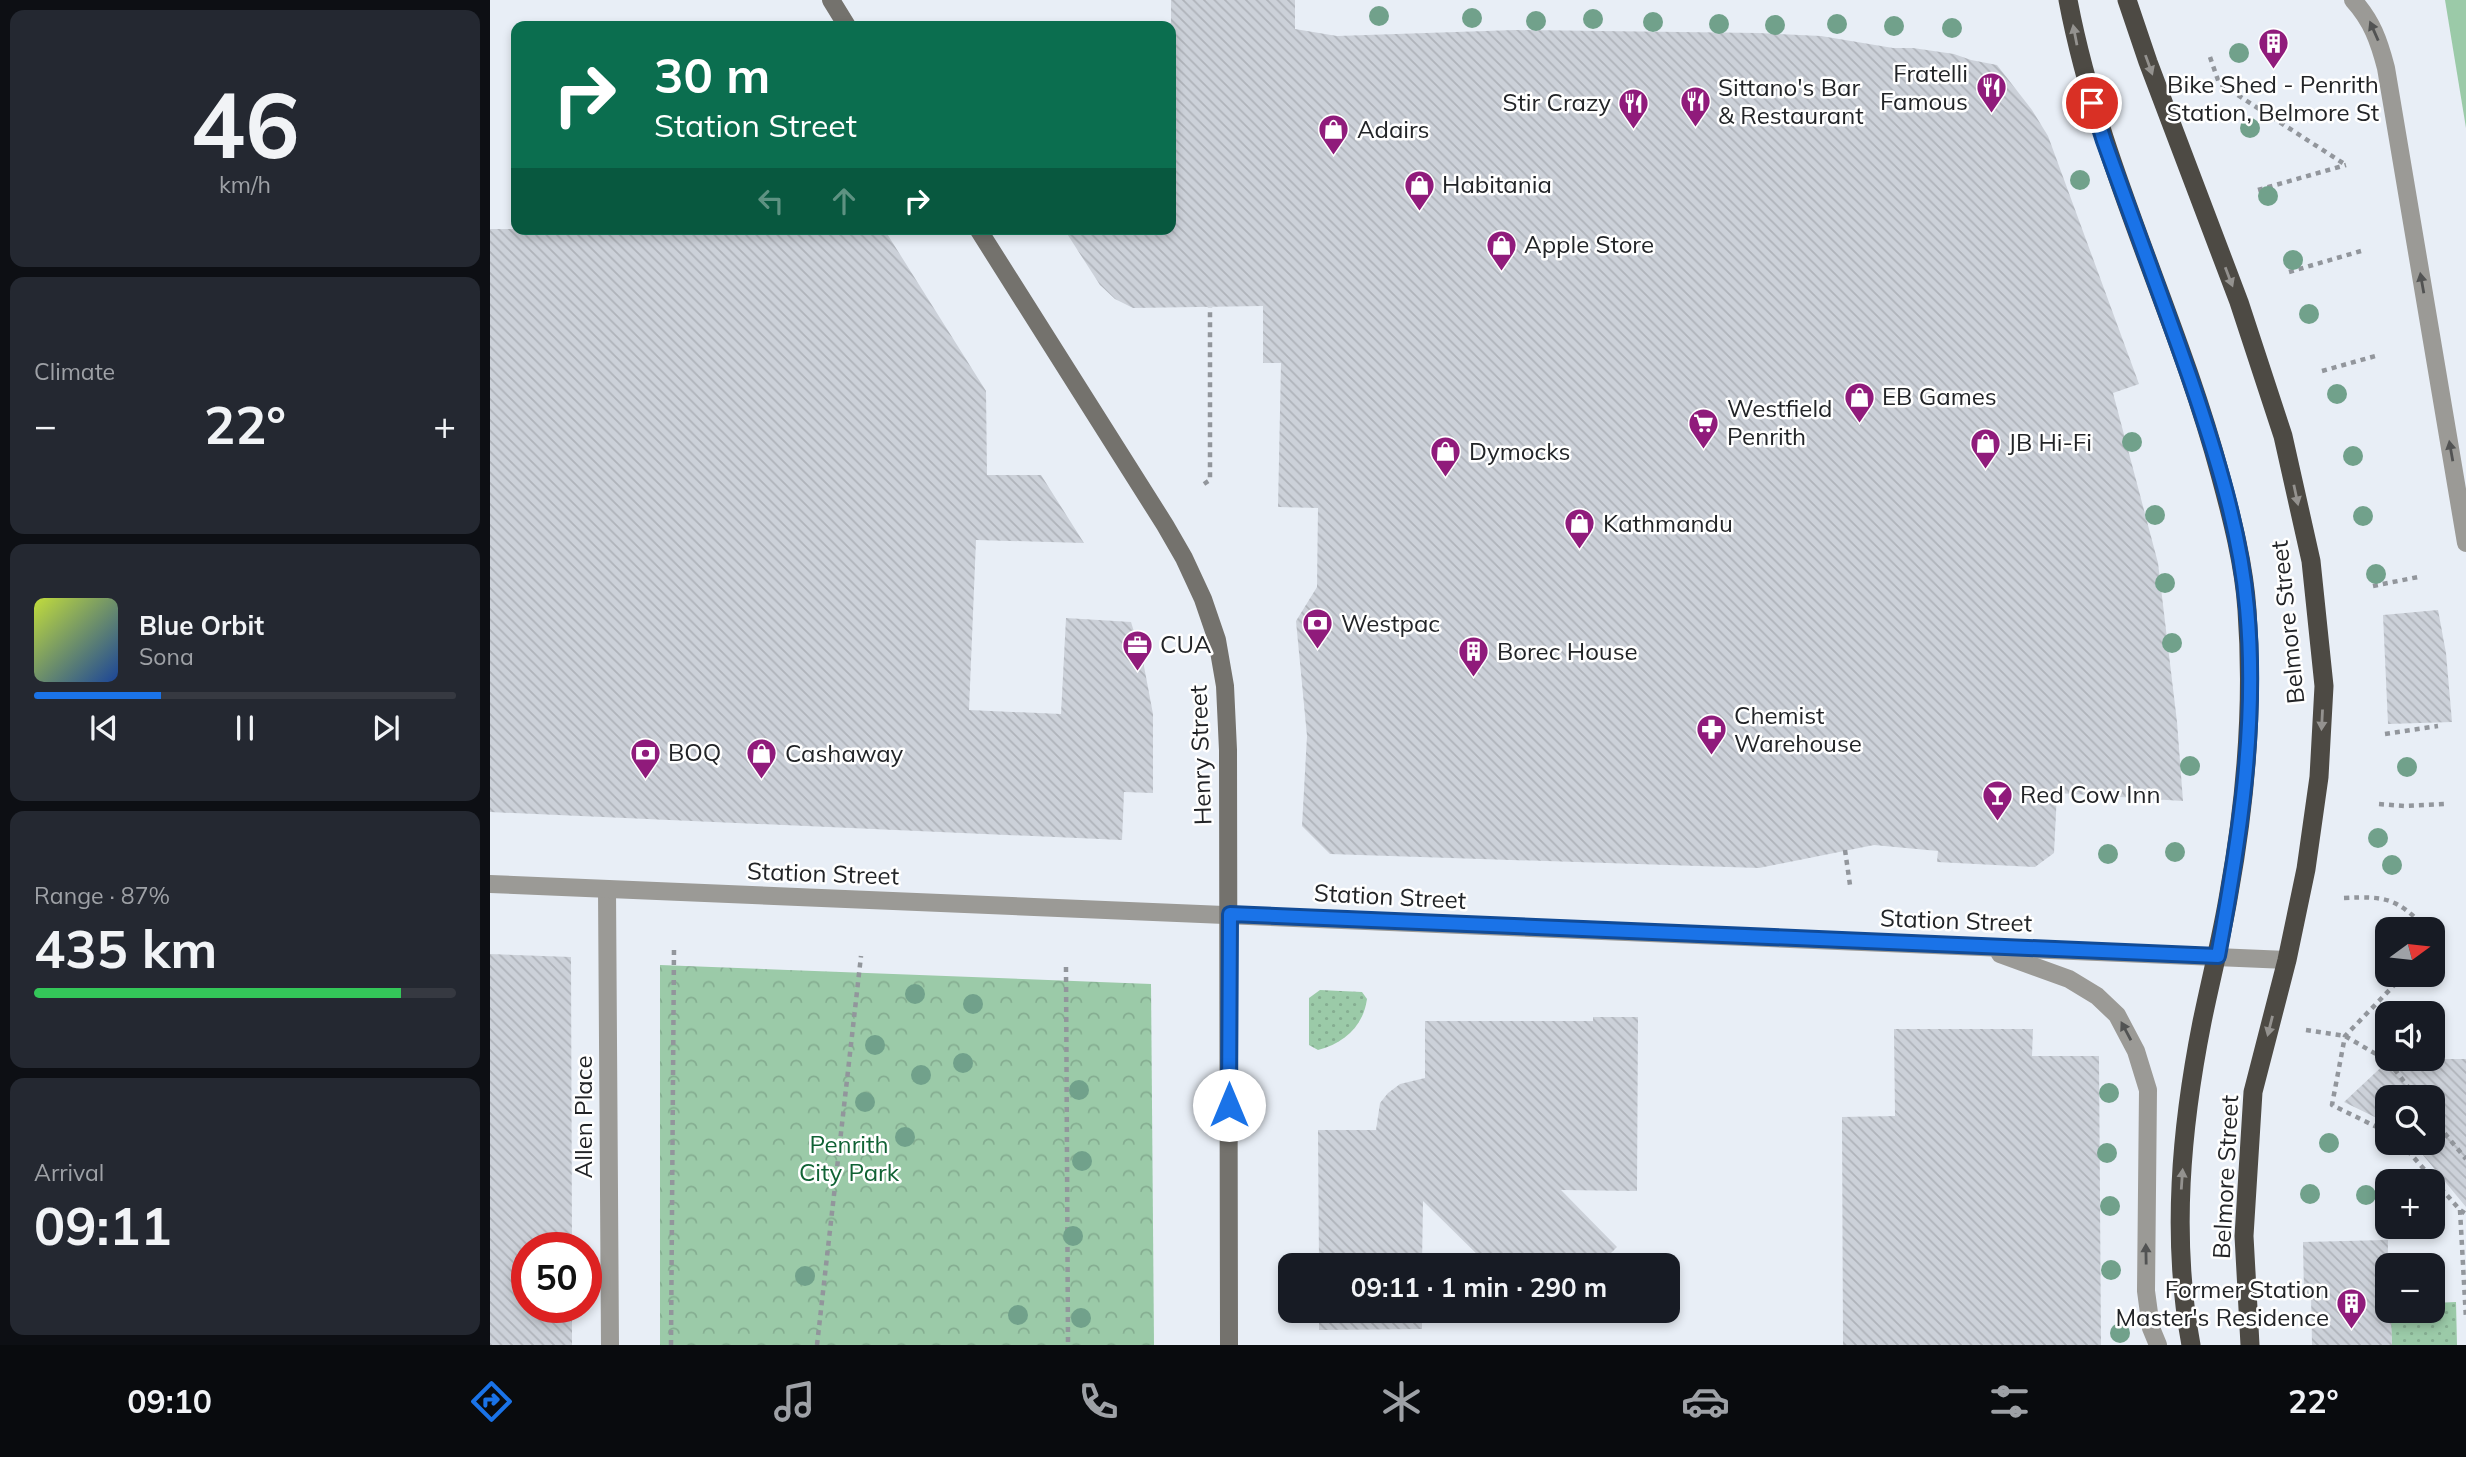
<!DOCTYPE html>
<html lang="en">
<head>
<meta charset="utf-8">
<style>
	:root { --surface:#171b24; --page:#242831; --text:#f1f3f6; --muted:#9ea1a6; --line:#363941; --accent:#1a73e8 }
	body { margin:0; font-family:Mulish,sans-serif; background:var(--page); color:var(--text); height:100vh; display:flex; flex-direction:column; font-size:26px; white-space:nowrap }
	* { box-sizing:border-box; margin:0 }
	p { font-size:23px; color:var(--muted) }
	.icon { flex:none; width:38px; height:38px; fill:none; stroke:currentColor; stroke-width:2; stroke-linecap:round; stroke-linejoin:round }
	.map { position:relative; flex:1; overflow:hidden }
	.drawer { display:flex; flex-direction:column; gap:10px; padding:10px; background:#0d0f14; width:490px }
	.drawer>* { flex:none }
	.guide { position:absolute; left:21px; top:21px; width:665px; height:214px; border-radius:14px; box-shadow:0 4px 10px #0003; background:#0b6e4f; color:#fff; overflow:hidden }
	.needle { width:46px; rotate:75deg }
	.tools { position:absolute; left:1885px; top:917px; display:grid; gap:14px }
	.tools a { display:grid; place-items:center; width:70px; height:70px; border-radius:14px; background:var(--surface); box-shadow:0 4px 10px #0003; font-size:35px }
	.speed { position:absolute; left:21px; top:1232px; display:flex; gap:14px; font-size:35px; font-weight:700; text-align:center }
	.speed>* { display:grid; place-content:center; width:91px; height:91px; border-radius:50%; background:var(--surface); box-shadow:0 4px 10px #0003; line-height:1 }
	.speed .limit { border:10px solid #d22; background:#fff; color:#111 }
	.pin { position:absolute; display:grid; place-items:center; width:60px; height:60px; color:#fff; margin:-30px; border:4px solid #fff; border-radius:50%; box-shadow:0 2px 7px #0007 }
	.me { position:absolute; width:77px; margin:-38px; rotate:0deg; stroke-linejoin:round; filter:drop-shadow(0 0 5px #0008) }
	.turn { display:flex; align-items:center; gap:24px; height:147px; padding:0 28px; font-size:32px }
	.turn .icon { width:91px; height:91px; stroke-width:2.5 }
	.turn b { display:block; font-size:49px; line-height:60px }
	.lanes { display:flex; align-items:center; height:66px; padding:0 28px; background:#0003; justify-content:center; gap:35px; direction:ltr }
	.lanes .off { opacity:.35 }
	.big { font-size:52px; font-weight:700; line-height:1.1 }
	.drawer .tile { flex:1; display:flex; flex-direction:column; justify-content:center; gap:10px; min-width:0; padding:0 24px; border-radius:14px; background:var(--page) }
	.drawer .dial { align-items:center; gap:0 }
	.dial b { font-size:91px; line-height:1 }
	.song { display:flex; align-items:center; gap:21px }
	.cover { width:84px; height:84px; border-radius:10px; background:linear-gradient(135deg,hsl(70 70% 55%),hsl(220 70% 35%)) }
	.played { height:7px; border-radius:4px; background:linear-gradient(90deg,var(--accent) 30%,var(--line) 30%) }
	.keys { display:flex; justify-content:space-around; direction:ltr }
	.heat { display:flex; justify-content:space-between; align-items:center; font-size:38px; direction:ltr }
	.charge { height:10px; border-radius:5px; background:linear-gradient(90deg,#34c759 87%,var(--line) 0) }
	.trip { position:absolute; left:788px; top:1253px; width:402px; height:70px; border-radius:14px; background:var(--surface); box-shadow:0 4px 10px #0003; font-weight:700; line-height:70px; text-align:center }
	.menu { display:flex; height:112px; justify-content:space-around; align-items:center; background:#090b0e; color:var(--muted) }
	.menu .icon { width:49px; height:49px }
	.menu .on { color:var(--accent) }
	.menu b { font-size:32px; color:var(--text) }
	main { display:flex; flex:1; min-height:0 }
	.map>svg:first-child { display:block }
	.grass { fill:#9bcaa8 }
	.park { fill:url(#park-crowns) }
	.garden { fill:url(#garden-dots) }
	.building { fill:url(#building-back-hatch) }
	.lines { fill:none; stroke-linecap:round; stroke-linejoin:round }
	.path { stroke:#92969c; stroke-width:4.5; stroke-dasharray:5 5; stroke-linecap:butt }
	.service { stroke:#9b9a96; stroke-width:18 }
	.minor { stroke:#9b9a96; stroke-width:18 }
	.tertiary { stroke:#9b9a96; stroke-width:18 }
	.secondary { stroke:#74726d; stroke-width:18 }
	.trunk { stroke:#4d4a44; stroke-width:19 }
	.tree { fill:#71a18b }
	.oneway { fill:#525353 }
	.oneway2 { fill:#94928f }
	.route-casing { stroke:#114b97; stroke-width:18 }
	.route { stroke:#1a73e8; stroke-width:12 }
	.labels { text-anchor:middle; stroke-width:5; stroke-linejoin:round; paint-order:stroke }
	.poi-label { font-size:24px; fill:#222427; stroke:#fff; text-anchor:start }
	.street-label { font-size:24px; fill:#222427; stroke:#fff }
	.park-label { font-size:24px; fill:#106234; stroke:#fff }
</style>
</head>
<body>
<main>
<section class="drawer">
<div class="tile dial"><b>46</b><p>km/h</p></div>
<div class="tile"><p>Climate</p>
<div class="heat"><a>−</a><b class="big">22°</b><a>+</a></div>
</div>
<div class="tile">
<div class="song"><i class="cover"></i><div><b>Blue Orbit</b><p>Sona</p></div></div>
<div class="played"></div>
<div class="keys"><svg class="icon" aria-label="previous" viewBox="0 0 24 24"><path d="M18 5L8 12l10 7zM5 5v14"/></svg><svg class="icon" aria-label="pause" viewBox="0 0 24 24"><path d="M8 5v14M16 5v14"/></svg><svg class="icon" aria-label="next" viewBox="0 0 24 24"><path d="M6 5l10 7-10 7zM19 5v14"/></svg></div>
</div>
<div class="tile"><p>Range · 87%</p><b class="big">435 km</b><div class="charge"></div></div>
<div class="tile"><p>Arrival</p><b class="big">09:11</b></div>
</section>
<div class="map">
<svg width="1976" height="1345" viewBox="0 0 1976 1345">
	<defs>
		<pattern id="park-crowns" width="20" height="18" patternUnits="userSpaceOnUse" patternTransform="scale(1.75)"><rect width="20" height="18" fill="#9bcaa8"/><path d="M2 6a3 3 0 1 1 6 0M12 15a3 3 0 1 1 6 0" fill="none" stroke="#85ad91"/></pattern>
		<pattern id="garden-dots" width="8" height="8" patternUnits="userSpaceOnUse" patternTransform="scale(1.75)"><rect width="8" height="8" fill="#9bcaa8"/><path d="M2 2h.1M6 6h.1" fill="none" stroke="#85ad91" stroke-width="1.8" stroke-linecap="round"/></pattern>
		<pattern id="building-back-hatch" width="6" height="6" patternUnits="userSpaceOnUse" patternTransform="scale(1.75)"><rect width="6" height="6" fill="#ccd1d9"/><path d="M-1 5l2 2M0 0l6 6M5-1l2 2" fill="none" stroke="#afb3ba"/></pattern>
	</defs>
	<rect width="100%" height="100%" fill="#e8eef6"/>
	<polygon class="grass" points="1955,0 1976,0 1976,128"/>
	<polygon class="park" points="170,965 661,984 664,1345 170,1345"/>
	<g class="garden">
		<path d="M 830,990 L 872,992 L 877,999 C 873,1027 854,1043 828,1050 L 819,1045 L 819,998 Z"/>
		<polygon points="1966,1302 1967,1345 1902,1345 1900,1311 1942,1311 1943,1303"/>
	</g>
	<g class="building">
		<polygon points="681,0 805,0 805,29 847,36 1025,30 1268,33 1331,36 1403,48 1423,48 1464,54 1481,60 1507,65 1542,110 1558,136 1649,384 1623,393 1668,563 1687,722 1693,801 1567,793 1564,853 1545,867 1447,862 1448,851 1384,845 1269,868 840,854 812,826 817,736 806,621 827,587 828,508 788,507 791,363 773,363 773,306 643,308 625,299 610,285 574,229 681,229"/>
		<polygon points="0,229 394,229 496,391 497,475 551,475 594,543 486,540 479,710 571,714 576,618 641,622 653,661 663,714 663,793 634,792 632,840 0,812"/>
		<polygon points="1948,610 1956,653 1962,722 1898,724 1893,615"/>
		<polygon points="0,954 81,957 82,1248 37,1248 37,1307 82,1307 82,1345 0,1345"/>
		<polygon points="1103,1017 1148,1017 1147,1191 1071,1190 1127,1247 1109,1265 998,1265 933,1201 932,1265 829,1265 828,1130 886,1130 890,1103 898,1093 910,1084 935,1078 935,1021 1103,1021"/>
		<polygon points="1404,1029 1543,1029 1542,1056 1609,1056 1611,1345 1353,1345 1352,1117 1405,1116"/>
		<polygon points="1900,1059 1976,1059 1976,1207 1923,1143 1942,1143 1942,1097 1897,1097 1897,1123 1854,1102"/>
		<polygon points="1898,1240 1897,1311 1901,1311 1902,1345 1822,1345 1821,1295 1814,1295 1813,1242"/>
		<polygon points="829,1311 932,1311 932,1329 829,1330"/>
	</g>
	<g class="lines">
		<g class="path">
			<polyline points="1720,57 1729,83 1856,165"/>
			<polyline points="1768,190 1856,165"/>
			<polyline points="1799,272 1871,251"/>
			<polyline points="1832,371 1889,355"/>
			<polyline points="714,484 720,480 720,307"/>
			<polyline points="1883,586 1928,577"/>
			<polyline points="1895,734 1948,726"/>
			<polyline points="1889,804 1914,806 1956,804"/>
			<polyline points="1355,850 1360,885"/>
			<path d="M 1854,898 C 1897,896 1906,898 1937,929"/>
			<polyline points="1942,935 1947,940 1942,946"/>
			<polyline points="576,967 578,1345"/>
			<polyline points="1816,1030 1855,1036 1898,1061 1926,1097"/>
			<polyline points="1942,1118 1976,1159"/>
			<polyline points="1897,1132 1842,1105 1855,1036 1914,975"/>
			<polyline points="1911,1143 1970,1210 1976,1214"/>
			<polyline points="1970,1210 1976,1319"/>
			<polyline points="181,1345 184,948"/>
			<polyline points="327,1345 371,956"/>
		</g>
		<path class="service" d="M 1863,0 C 1882,21 1889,41 1896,68 L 1976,543"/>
		<polyline class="minor" points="117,889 120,1345"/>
		<g class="tertiary">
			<polyline points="0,884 1797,960"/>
			<polyline points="1510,954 1579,979 1607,996 1627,1015 1646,1051 1658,1090 1656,1291 1661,1328 1668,1345"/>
		</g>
		<g class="secondary">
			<polyline points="341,0 357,26"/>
			<polyline points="488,229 675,525 694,558 713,599 727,640 735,686 738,750 739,1345"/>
		</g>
		<g class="trunk">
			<path d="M 1578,0 C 1609,164 1687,314 1730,474 C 1742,518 1754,565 1757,610 C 1764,705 1756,799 1739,893 C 1732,936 1721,978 1712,1022 C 1691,1128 1681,1238 1701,1345"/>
			<polyline points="1637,0 1658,62 1749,302 1793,436 1821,561 1834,686 1829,777 1816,869 1797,960 1763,1092 1754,1236 1760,1345"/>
		</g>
	</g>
	<g class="tree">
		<circle cx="889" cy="16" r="10"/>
		<circle cx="982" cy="18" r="10"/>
		<circle cx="1103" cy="19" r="10"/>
		<circle cx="1046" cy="21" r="10"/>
		<circle cx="1163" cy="22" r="10"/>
		<circle cx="1229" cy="24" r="10"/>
		<circle cx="1347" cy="24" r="10"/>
		<circle cx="1285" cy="25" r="10"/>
		<circle cx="1404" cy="26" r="10"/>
		<circle cx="1462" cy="28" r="10"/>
		<circle cx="1749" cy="53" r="10"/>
		<circle cx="1760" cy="128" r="10"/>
		<circle cx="1590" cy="180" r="10"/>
		<circle cx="1778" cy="196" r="10"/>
		<circle cx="1803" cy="260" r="10"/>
		<circle cx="1819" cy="314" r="10"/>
		<circle cx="1847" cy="394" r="10"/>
		<circle cx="1642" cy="442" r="10"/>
		<circle cx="1863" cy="456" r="10"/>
		<circle cx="1665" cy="515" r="10"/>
		<circle cx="1873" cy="516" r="10"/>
		<circle cx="1886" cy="574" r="10"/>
		<circle cx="1675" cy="583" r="10"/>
		<circle cx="1682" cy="643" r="10"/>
		<circle cx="1700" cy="766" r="10"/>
		<circle cx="1917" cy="767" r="10"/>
		<circle cx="1888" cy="838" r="10"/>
		<circle cx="1685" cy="852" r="10"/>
		<circle cx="1618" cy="854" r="10"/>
		<circle cx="1902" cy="865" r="10"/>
		<circle cx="425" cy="994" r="10"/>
		<circle cx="483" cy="1004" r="10"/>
		<circle cx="385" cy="1045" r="10"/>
		<circle cx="473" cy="1063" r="10"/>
		<circle cx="431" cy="1075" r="10"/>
		<circle cx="589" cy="1090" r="10"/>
		<circle cx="1619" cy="1093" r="10"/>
		<circle cx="375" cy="1102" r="10"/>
		<circle cx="415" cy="1137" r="10"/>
		<circle cx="1839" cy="1143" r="10"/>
		<circle cx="1617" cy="1153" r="10"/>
		<circle cx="592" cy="1161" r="10"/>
		<circle cx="1820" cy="1194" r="10"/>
		<circle cx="1876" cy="1195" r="10"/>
		<circle cx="1620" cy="1206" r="10"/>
		<circle cx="583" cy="1236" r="10"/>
		<circle cx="1621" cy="1270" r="10"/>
		<circle cx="315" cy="1276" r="10"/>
		<circle cx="528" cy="1315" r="10"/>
		<circle cx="591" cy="1318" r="10"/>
		<circle cx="1630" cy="1333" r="10"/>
	</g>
	<defs><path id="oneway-solid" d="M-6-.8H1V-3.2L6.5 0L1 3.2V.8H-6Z" transform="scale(1.75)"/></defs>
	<g class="oneway">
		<use href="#oneway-solid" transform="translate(1884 31) rotate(-114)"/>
		<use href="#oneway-solid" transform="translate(1932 283) rotate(-100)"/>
		<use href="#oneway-solid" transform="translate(1961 451) rotate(-100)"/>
		<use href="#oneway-solid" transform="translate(1636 1031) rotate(-118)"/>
		<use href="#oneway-solid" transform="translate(1656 1254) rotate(-91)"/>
	</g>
	<g class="oneway2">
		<use href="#oneway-solid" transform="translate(1585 35) rotate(-101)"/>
		<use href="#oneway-solid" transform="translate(1659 65) rotate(70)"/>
		<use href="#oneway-solid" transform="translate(1739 277) rotate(69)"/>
		<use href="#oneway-solid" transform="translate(1806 495) rotate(78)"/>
		<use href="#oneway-solid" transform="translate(1832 720) rotate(93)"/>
		<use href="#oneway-solid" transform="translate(1780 1026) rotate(104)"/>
		<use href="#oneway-solid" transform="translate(1692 1179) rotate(-86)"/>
	</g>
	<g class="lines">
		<defs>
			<path id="route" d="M 739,1105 L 740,914 L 1728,956 C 1749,841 1768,725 1757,608 C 1750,530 1726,454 1701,381 C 1673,301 1643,221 1614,141 L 1602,103"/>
		</defs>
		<use href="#route" class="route-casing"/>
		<use href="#route" class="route"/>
	</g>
	<defs>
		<symbol id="building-pin" viewBox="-11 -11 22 30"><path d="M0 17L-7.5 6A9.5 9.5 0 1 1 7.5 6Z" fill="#901b7b" stroke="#fff"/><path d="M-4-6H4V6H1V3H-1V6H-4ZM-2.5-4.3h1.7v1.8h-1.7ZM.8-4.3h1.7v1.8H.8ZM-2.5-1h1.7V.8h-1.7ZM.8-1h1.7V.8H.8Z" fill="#fff"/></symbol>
		<symbol id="restaurant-pin" viewBox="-11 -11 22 30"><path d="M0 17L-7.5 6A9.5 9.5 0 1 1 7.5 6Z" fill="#901b7b" stroke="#fff"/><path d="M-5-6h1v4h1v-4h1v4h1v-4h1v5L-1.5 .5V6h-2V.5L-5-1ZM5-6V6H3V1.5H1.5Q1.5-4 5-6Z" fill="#fff"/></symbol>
		<symbol id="shop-pin" viewBox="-11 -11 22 30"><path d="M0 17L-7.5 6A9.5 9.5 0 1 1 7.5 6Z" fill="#901b7b" stroke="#fff"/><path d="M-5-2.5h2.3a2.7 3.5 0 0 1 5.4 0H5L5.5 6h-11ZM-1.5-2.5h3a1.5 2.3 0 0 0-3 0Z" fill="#fff"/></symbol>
		<symbol id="supermarket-pin" viewBox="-11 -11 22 30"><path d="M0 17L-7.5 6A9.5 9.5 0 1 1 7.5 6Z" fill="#901b7b" stroke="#fff"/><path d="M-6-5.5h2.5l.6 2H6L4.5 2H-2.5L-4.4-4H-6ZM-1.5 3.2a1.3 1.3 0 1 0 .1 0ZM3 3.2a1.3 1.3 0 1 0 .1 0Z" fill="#fff"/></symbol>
		<symbol id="bank-pin" viewBox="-11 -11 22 30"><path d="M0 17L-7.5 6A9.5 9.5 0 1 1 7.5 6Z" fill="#901b7b" stroke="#fff"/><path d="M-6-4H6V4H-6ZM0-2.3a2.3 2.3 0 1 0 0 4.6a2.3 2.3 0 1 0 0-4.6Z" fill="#fff"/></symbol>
		<symbol id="office-pin" viewBox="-11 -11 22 30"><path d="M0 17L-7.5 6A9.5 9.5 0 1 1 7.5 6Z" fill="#901b7b" stroke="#fff"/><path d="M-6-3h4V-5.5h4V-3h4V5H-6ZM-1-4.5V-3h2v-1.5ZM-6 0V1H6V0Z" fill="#fff"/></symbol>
		<symbol id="pharmacy-pin" viewBox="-11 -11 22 30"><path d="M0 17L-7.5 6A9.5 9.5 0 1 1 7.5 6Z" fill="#901b7b" stroke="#fff"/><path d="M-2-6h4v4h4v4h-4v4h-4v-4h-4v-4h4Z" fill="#fff"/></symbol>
		<symbol id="bar-pin" viewBox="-11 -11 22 30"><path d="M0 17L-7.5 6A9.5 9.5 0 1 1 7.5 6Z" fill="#901b7b" stroke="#fff"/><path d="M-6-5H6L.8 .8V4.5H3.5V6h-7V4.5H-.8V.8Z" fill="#fff"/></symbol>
	</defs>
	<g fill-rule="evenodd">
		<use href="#building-pin" x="1766" y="26" width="35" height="47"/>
		<use href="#restaurant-pin" x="1484" y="70" width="35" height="47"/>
		<use href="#restaurant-pin" x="1188" y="84" width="35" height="47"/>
		<use href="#restaurant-pin" x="1126" y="86" width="35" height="47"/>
		<use href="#shop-pin" x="826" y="112" width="35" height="47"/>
		<use href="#shop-pin" x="912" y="168" width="35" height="47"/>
		<use href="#shop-pin" x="994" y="228" width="35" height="47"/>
		<use href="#shop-pin" x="1352" y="380" width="35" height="47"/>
		<use href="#supermarket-pin" x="1196" y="406" width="35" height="47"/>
		<use href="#shop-pin" x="1478" y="426" width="35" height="47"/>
		<use href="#shop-pin" x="938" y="434" width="35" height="47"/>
		<use href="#shop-pin" x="1072" y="506" width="35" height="47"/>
		<use href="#bank-pin" x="810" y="606" width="35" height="47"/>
		<use href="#office-pin" x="630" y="628" width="35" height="47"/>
		<use href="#building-pin" x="966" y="634" width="35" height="47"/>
		<use href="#pharmacy-pin" x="1204" y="712" width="35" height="47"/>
		<use href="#bank-pin" x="138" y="736" width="35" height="47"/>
		<use href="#shop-pin" x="254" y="736" width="35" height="47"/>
		<use href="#bar-pin" x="1490" y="778" width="35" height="47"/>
		<use href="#building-pin" x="1844" y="1286" width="35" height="47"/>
	</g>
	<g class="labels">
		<g class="poi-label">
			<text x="1478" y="82" text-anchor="end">Fratelli<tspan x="1478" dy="28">Famous</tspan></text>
			<text x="1783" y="93" text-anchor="middle">Bike Shed - Penrith<tspan x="1783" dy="28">Station, Belmore St</tspan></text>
			<text x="1228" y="96">Sittano's Bar<tspan x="1228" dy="28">&amp; Restaurant</tspan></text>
			<text x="1121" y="111" text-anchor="end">Stir Crazy</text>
			<text x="867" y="138">Adairs</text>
			<text x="952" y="193">Habitania</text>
			<text x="1034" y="253">Apple Store</text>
			<text x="1392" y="405">EB Games</text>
			<text x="1237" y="417">Westfield<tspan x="1237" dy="28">Penrith</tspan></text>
			<text x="1518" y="451">JB Hi-Fi</text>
			<text x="979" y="460">Dymocks</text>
			<text x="1113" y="532">Kathmandu</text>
			<text x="851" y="632">Westpac</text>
			<text x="670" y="653">CUA</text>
			<text x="1007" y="660">Borec House</text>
			<text x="1244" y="724">Chemist<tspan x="1244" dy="28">Warehouse</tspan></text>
			<text x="178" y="761">BOQ</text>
			<text x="295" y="762">Cashaway</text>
			<text x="1530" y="803">Red Cow Inn</text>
			<text x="1839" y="1298" text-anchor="end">Former Station<tspan x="1839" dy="28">Master's Residence</tspan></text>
		</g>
		<g class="street-label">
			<text transform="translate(1798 622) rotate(-96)" y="8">Belmore Street</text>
			<text transform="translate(711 755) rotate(-92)" y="8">Henry Street</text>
			<text transform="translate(333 874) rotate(2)" y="8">Station Street</text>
			<text transform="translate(900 897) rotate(3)" y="8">Station Street</text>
			<text transform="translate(1466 921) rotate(2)" y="8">Station Street</text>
			<text transform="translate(94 1117) rotate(-90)" y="8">Allen Place</text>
			<text transform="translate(1736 1177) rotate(-87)" y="8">Belmore Street</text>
		</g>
		<g class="park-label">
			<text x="359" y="1153">Penrith<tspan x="359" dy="28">City Park</tspan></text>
		</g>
	</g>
</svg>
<div class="tools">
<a><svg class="needle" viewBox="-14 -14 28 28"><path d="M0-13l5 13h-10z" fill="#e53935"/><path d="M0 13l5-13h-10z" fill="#9ea1a6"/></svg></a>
<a><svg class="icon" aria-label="sound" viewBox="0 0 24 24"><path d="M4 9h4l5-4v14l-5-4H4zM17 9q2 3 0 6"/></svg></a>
<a><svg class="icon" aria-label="search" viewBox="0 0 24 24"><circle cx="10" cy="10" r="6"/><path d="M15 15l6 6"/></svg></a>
<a>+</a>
<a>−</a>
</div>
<div class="speed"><div class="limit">50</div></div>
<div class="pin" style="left:1602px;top:103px;background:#d93025"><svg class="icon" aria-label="arrive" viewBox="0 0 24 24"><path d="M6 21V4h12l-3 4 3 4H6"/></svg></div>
<svg class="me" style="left:739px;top:1105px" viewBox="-20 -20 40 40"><circle r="19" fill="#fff"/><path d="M0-13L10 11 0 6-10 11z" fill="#1a73e8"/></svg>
<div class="trip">09:11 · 1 min · 290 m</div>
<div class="guide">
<div class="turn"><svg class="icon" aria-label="right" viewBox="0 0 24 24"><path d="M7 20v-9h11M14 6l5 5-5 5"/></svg><div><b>30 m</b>Station Street</div></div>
<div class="lanes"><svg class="icon off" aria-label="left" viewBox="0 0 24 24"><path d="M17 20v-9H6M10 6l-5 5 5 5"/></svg><svg class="icon off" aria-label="ahead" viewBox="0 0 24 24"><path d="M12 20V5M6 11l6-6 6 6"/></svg><svg class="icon" aria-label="right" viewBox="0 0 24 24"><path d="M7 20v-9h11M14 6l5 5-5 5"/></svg></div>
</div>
</div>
</main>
<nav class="menu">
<b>09:10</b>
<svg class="icon on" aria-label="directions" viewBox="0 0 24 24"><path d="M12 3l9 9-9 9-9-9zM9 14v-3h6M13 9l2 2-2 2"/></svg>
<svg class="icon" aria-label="music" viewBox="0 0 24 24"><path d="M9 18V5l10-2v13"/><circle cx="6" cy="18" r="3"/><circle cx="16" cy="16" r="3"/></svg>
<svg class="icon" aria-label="phone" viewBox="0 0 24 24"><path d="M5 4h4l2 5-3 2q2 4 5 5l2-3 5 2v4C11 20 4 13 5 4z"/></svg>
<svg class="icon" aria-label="climate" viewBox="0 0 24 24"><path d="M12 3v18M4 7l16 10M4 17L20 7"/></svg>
<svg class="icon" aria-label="car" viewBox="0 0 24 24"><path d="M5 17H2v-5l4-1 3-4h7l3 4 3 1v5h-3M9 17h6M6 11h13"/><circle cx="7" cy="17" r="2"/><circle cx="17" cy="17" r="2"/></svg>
<svg class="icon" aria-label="filters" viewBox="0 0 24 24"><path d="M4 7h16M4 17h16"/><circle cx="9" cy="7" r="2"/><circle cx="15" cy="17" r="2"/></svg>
<b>22°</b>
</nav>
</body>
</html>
